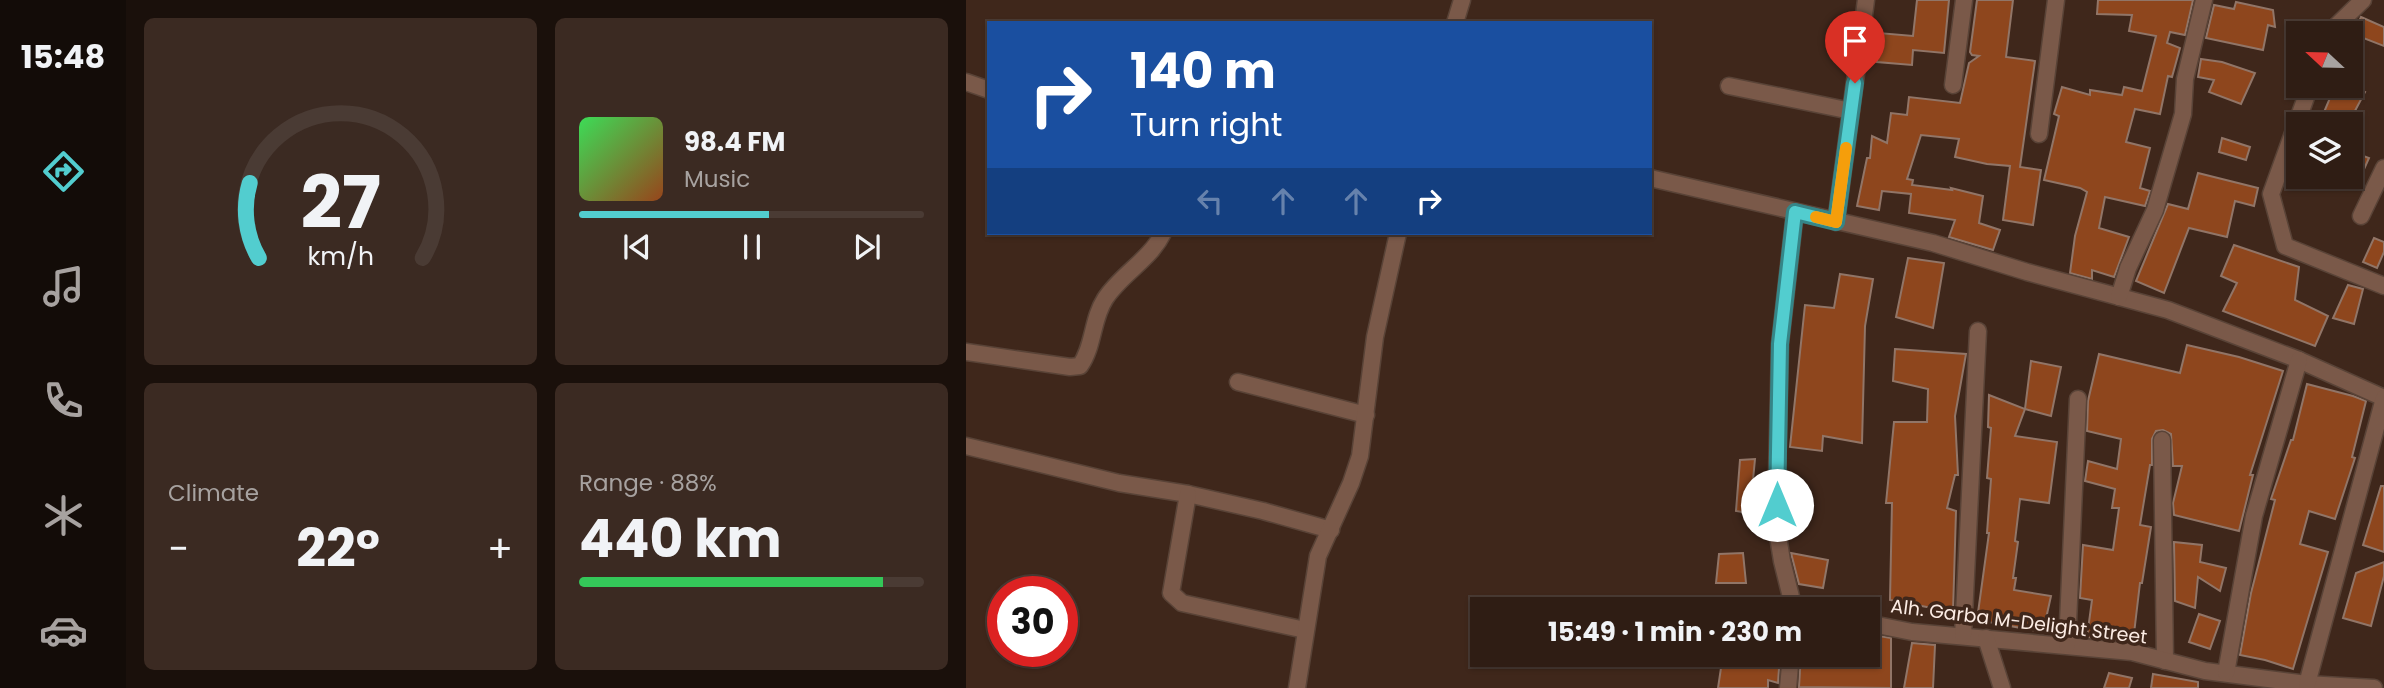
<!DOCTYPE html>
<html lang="en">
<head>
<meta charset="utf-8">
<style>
	:root { --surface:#2f1d14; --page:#3b2a22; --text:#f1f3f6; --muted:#a7a2a0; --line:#4a3b34; --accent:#52cdcf }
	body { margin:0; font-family:Poppins,sans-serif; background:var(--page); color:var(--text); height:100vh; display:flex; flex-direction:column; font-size:26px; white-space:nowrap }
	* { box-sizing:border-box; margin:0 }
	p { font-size:23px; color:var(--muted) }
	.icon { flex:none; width:38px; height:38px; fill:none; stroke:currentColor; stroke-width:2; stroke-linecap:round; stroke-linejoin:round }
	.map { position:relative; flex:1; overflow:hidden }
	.details { display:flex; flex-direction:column; gap:18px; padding:18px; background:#1a100b; width:840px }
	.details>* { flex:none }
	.guide { position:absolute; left:21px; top:21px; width:665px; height:214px; border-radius:0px; box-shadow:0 2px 5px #0004,0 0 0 2px var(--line); background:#1a4fa0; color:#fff; overflow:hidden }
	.needle { width:46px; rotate:292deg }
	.tools { position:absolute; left:1320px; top:21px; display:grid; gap:14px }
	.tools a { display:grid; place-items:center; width:77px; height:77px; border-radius:0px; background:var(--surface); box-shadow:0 2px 5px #0004,0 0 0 2px var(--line); font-size:35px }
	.speed { position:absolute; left:21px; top:576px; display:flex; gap:14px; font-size:35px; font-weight:700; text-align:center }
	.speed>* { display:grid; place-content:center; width:91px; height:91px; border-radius:50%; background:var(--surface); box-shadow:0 2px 5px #0004,0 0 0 2px var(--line); line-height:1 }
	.speed .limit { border:10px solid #d22; background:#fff; color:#111 }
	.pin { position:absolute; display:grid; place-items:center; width:60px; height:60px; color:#fff; margin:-72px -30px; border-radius:50% 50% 50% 0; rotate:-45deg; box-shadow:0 0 7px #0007 }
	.pin .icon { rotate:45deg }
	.me { position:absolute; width:77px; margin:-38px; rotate:0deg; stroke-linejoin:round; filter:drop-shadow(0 0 5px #0008) }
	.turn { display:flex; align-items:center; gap:24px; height:147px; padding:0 28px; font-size:32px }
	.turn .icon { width:91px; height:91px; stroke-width:2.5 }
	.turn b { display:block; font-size:49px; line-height:60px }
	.lanes { display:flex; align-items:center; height:66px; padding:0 28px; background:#0003; justify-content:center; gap:35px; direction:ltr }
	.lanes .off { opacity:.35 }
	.big { font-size:52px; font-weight:700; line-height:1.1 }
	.details .widget { flex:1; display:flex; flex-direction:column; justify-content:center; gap:10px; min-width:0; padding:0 24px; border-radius:10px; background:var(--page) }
	.details .dial { align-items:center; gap:0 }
	.dial svg { height:182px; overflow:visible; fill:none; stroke:var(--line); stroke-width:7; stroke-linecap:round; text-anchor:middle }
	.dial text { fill:var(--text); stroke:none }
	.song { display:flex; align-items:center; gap:21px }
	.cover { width:84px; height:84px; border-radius:10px; background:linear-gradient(135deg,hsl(130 70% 55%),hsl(20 70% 35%)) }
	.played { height:7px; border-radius:4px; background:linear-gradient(90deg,var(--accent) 55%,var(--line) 55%) }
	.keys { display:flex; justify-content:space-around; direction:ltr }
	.heat { display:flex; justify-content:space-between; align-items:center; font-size:38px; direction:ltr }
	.charge { height:10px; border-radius:5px; background:linear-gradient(90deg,#34c759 88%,var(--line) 0) }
	.details .tiles { flex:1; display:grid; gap:18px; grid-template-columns:repeat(2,1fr) }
	.trip { position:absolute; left:504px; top:597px; width:410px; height:70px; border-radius:0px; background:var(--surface); box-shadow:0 2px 5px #0004,0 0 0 2px var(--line); font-weight:700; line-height:70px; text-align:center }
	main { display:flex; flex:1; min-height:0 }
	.dock { display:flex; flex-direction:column; width:126px; justify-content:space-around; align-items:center; background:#130c08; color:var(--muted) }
	.dock .icon { width:49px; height:49px }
	.dock .active { color:var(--accent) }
	.dock b { font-size:32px; color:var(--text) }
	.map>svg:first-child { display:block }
	.building { fill:#8e461d; stroke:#917567; stroke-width:2 }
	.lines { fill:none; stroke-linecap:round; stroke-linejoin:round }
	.minor-casing { stroke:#594337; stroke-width:19 }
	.minor { stroke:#7a5949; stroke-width:16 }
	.route-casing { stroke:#358587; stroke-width:18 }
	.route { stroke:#52cdcf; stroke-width:12 }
	.slow { stroke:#f59e0b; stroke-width:12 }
	.labels { text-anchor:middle; stroke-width:7; stroke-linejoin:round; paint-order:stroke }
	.street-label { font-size:19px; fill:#fcece4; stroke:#3f271b }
</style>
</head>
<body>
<main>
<nav class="dock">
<b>15:48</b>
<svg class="icon active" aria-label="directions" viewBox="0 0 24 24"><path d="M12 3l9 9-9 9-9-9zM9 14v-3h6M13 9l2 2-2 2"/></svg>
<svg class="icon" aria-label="music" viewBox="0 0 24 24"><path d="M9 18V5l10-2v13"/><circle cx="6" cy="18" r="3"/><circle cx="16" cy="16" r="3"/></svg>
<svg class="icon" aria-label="phone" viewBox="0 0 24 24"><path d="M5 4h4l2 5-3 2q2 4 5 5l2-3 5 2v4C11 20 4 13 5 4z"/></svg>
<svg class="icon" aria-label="climate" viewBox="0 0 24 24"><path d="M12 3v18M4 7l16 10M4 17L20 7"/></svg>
<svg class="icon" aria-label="car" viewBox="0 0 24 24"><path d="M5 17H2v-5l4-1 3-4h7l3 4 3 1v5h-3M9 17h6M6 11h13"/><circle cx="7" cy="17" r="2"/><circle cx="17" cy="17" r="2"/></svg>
</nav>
<section class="details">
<div class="tiles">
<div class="widget dial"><svg viewBox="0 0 100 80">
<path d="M14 69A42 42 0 1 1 86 69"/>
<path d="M14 69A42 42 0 0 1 10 36" stroke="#52cdcf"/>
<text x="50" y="56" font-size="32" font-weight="700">27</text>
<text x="50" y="72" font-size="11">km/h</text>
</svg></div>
<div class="widget">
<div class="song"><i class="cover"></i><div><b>98.4 FM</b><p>Music</p></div></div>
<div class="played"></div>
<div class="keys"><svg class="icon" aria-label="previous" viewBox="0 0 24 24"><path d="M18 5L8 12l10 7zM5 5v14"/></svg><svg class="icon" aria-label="pause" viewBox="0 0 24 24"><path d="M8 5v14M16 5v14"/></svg><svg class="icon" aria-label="next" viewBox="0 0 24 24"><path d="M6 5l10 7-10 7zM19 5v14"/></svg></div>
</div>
<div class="widget"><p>Climate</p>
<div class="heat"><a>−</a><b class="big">22°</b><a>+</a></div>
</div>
<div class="widget"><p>Range · 88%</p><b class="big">440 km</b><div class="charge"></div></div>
</div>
</section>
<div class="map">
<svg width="1418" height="688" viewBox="0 0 1418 688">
	<rect width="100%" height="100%" fill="#3f271b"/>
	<g class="building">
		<polygon points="951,0 983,0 978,53 947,50 946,65 911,62 913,33 947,36"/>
		<polygon points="1011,0 1047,0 1040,57 1069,61 1054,167 1075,170 1067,225 1037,220 1044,166 1021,164 989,157 993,139 955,135 941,179 947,180 946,185 986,190 985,188 1017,196 1013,223 1034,230 1027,250 983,237 989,220 943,213 945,194 916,191 913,210 891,206 901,158 904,158 906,136 921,143 925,113 941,115 943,97 994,103 1003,63 1013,56 1006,55 1004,52"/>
		<polygon points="1132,0 1227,0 1219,35 1204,32 1201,43 1214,48 1206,77 1202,76 1194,114 1169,109 1160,142 1184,148 1174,188 1184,191 1179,206 1139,197 1133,228 1163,237 1148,277 1126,270 1126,279 1104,273 1109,236 1121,192 1114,188 1078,180 1093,116 1088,114 1096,87 1124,95 1124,90 1156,95 1158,87 1176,91 1190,36 1163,31 1166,15 1131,14"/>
		<polygon points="1270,2 1307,10 1309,27 1302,25 1297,50 1240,38 1248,5 1268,9"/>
		<polygon points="1395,17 1418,27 1418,46 1387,34"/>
		<polygon points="1235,59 1256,62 1289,73 1275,104 1243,92 1248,80 1232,77"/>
		<polygon points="1369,86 1384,86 1399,92 1382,124 1353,124"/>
		<polygon points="1256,138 1284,147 1280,160 1253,152"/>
		<polygon points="1384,151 1403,158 1395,176 1384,171"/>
		<polygon points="1232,173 1292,188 1288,206 1269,201 1261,237 1223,228 1198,293 1170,281 1202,204 1222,209"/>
		<polygon points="1408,238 1418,242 1418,252 1411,268 1397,262"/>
		<polygon points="1268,245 1333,267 1329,300 1362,316 1349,346 1257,311 1271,283 1255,276"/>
		<polygon points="942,258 978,263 967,328 930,317"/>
		<polygon points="874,274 907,279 899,326 896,443 857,436 856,451 824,447 839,305 868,308"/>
		<polygon points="1382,285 1397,289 1388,324 1367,318"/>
		<polygon points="1221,345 1273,357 1317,371 1284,475 1287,475 1273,531 1208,515 1207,503 1216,466 1207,466 1205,434 1197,430 1190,431 1186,439 1186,465 1184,465 1174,525 1185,527 1176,583 1174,583 1167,642 1121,637 1126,600 1114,598 1117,545 1147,550 1153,508 1146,508 1149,489 1119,481 1122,461 1151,469 1155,439 1121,431 1122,401 1133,354 1214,373"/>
		<polygon points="929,349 1000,354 989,416 992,475 989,475 981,508 990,511 987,612 924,600 926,503 920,503 928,422 961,422 962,389 927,381"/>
		<polygon points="1065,361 1095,367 1085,416 1059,409"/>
		<polygon points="1341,384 1387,396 1400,401 1386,457 1389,458 1369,519 1343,511 1334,544 1362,552 1327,669 1299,660 1274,655 1285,593 1309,500 1305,499 1325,440 1327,440"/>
		<polygon points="1023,395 1059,409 1049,436 1091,442 1083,503 1054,499 1049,541 1052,542 1047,578 1050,578 1048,590 1085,596 1077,632 1011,620 1023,533 1021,533 1025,479 1021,478 1025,428 1022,427"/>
		<polygon points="789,459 787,480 800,483 800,516 770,511 774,460"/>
		<polygon points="1415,486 1418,486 1418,552 1397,545"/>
		<polygon points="1208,542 1236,545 1234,562 1260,568 1254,591 1232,577 1229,608 1209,601"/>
		<polygon points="777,553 780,583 750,583 753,554"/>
		<polygon points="825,553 862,560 857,588 833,584"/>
		<polygon points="1418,562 1418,576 1405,626 1377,618 1390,573"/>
		<polygon points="1233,614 1254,621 1244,649 1223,642"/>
		<polygon points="901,634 925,638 925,688 833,687 835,654 901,654"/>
		<polygon points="946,643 969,645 967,688 938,688"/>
		<polygon points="754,654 814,654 812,683 802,680 802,688 752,688 755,668"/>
		<polygon points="1143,673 1166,678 1163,688 1138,688"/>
		<polygon points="1187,674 1232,682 1232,688 1185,688"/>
	</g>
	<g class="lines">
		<defs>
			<g id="minor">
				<polyline points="489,23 496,0"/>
				<polyline points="1363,33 1397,0"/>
				<polyline points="0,82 23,90"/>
				<polyline points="987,85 998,0"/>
				<polyline points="763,86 885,111"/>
				<polyline points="1344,86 1305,194 1319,246 1418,286"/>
				<polyline points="1073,134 1090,0"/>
				<polyline points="684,178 967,243 1061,272 1202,310 1333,360 1418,398"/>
				<polyline points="1395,216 1418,168"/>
				<polyline points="870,222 900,0"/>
				<polyline points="1153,297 1162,268 1189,210 1217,114 1219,79 1238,0"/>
				<path d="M 0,352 L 104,367 L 114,366 C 128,346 126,319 139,299 C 155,274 184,260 197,233"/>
				<polyline points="272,382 400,415"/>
				<polyline points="1196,440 1199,661"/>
				<polyline points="0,446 153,483 222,494 297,511 365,530"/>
				<polyline points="222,494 205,593 216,603 339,630"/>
				<polyline points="828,609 816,561 810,524 814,344 829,212"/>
				<polyline points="901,623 946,632 1166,652 1239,671 1341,684 1408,688"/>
				<polyline points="997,636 1012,331"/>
				<polyline points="1020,638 1036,688"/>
				<polyline points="1101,645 1112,399"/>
				<polyline points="1260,673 1288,516 1333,360"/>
				<polyline points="1341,684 1418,398"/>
				<polyline points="331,688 352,556 385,483 394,456 409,337 432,233"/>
				<polyline points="822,688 825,654"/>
			</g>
		</defs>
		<use href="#minor" class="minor-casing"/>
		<use href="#minor" class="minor"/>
	</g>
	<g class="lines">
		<defs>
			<polyline id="route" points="811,505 814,344 829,212 870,222 889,83"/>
		</defs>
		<use href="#route" class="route-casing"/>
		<use href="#route" class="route"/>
		<polyline class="slow" points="850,217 870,222 880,148"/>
	</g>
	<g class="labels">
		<g class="street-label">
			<text transform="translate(1053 621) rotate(7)" y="7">Alh. Garba M-Delight Street</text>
		</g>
	</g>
</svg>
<div class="tools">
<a><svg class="needle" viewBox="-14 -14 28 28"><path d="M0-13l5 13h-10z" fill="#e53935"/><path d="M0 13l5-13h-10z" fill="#a7a2a0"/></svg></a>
<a><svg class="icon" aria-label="layers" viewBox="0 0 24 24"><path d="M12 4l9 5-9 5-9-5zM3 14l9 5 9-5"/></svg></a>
</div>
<div class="speed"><div class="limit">30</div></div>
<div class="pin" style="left:889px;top:83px;background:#d93025"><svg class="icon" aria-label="arrive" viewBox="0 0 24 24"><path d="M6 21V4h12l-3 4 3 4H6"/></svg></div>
<svg class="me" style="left:811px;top:505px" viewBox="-20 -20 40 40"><circle r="19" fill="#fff"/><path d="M0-13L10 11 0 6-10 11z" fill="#52cdcf"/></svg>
<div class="trip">15:49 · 1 min · 230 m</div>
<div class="guide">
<div class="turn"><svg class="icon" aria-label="right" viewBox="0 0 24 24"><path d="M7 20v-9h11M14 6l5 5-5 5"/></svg><div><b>140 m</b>Turn right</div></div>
<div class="lanes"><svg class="icon off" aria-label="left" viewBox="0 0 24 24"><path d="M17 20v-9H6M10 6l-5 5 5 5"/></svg><svg class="icon off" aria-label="ahead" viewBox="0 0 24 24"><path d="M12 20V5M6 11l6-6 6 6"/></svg><svg class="icon off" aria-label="ahead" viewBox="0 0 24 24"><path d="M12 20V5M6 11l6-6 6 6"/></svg><svg class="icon" aria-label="right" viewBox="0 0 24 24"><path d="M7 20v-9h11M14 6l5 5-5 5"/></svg></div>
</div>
</div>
</main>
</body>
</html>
